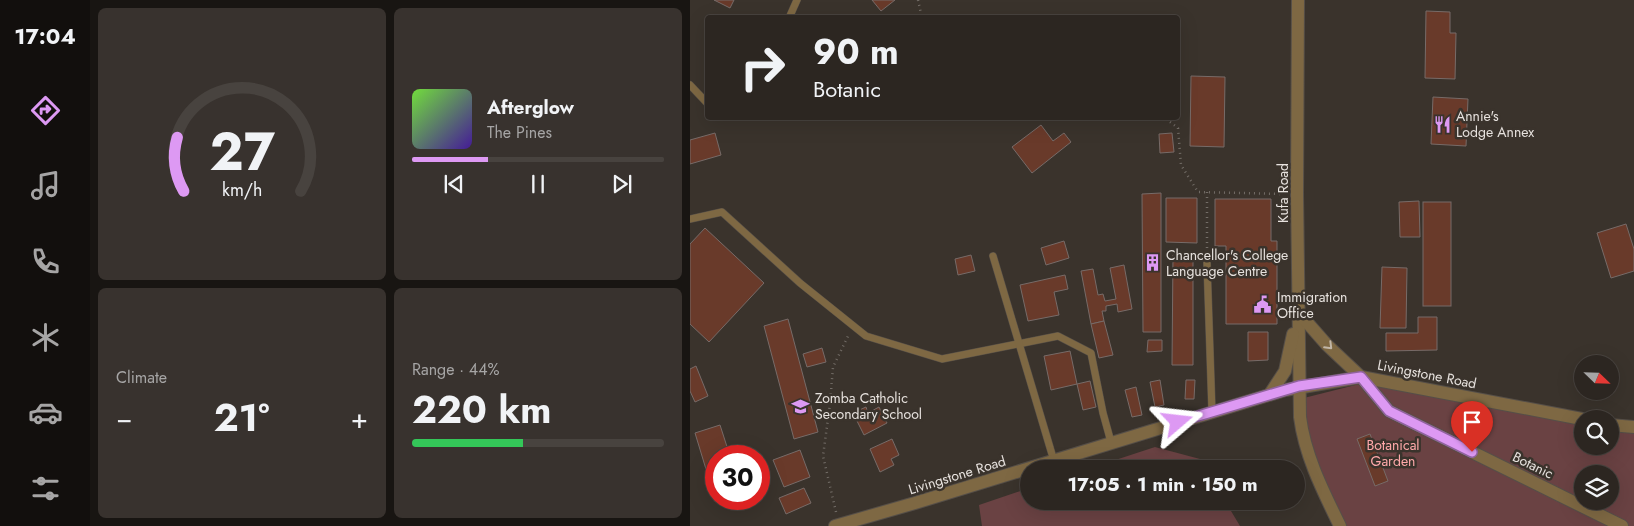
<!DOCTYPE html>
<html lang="en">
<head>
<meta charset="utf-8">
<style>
	:root { --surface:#2c2621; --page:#38322e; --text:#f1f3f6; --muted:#a6a5a5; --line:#48433f; --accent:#dd99f3 }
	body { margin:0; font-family:Jost,sans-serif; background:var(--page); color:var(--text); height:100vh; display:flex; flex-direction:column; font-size:19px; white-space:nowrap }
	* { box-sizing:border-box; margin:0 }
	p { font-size:16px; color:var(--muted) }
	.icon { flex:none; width:28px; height:28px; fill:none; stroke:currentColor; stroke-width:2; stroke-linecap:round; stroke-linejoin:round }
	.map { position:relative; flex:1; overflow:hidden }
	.details { display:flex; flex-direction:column; gap:8px; padding:8px; background:#181512; width:600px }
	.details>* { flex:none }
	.hud { position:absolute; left:15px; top:15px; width:475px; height:105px; border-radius:5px; box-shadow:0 5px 20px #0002,0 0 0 1px var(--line); background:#2c2621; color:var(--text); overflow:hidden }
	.needle { width:32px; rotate:113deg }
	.buttons { position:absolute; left:884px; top:355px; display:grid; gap:10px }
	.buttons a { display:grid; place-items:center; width:45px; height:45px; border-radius:50%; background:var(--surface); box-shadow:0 5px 20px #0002,0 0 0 1px var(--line); font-size:25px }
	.speed { position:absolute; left:15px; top:445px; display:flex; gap:10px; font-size:25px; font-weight:700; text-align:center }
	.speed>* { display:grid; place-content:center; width:65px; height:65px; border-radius:50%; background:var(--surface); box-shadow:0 5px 20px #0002,0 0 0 1px var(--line); line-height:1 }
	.speed .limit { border:8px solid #d22; background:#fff; color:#111 }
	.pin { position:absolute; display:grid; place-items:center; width:42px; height:42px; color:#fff; margin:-51px -21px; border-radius:50% 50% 50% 0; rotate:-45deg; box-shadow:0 0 5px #0007 }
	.pin .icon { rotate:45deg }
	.me { position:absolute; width:55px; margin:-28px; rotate:73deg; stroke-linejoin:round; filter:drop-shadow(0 0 4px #0008) }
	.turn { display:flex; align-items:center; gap:18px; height:105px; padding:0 25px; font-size:22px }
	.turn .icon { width:65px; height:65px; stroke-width:2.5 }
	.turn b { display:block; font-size:35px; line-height:42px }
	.big { font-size:38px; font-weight:700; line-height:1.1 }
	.details .card { flex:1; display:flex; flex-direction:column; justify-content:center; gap:8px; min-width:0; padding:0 18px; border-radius:8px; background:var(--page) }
	.details .dial { align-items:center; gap:0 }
	.dial svg { height:130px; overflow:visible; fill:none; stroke:var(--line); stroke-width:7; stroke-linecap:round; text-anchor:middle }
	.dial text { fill:var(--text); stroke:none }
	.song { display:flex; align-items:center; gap:15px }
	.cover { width:60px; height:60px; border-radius:8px; background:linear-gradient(135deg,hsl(100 70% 55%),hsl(260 70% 35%)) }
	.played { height:5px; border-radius:2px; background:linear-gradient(90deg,var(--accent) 30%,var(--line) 30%) }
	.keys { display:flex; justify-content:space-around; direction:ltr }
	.heat { display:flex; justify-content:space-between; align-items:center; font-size:28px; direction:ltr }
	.charge { height:8px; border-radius:4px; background:linear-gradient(90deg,#34c759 44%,var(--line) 0) }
	.details .tiles { flex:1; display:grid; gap:8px; grid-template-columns:repeat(2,1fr) }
	.trip { position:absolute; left:330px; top:460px; width:285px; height:50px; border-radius:25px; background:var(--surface); box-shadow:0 5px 20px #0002,0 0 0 1px var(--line); font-weight:700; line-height:50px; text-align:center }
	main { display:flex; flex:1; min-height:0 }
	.tab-bar { display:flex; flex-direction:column; width:90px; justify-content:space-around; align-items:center; background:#120f0d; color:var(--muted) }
	.tab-bar .icon { width:35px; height:35px }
	.tab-bar .on { color:var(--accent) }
	.tab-bar b { font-size:22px; color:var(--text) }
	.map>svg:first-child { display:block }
	.green { fill:#6a4243; fill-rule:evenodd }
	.building { fill:#693a2a; stroke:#776b68 }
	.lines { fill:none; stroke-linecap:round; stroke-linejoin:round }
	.service-casing { stroke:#564f48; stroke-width:8 }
	.minor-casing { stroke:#564f48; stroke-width:14 }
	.path { stroke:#736d67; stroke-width:2.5; stroke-dasharray:1 4; stroke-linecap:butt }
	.service { stroke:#7e6843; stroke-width:7 }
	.minor { stroke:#7e6843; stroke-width:12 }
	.oneway { stroke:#c2b7a8 }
	.route-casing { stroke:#90639e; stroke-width:12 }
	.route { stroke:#dd99f3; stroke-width:9 }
	.labels { text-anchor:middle; stroke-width:5; stroke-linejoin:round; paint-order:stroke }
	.poi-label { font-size:14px; fill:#e7e2de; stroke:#3a332c; text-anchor:start }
	.street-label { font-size:14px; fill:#e7e2de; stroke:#3a332c }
	.park-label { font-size:14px; fill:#ffa9aa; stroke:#3a332c }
</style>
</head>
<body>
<main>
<nav class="tab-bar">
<b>17:04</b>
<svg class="icon on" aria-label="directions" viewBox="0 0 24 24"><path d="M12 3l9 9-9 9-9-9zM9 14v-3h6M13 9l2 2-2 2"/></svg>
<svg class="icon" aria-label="music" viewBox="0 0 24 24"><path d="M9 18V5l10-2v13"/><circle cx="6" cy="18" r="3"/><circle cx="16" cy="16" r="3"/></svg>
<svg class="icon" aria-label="phone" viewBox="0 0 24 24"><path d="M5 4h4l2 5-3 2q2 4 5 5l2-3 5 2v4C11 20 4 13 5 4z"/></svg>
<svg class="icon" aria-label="climate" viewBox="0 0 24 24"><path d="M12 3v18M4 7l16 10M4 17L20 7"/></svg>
<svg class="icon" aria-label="car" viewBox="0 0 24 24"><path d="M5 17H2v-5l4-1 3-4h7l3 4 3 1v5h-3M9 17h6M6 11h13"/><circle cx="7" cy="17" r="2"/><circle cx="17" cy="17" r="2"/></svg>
<svg class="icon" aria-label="filters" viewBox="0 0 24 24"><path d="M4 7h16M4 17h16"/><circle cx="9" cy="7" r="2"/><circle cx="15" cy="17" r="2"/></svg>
</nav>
<section class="details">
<div class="tiles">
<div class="card dial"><svg viewBox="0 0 100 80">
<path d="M14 69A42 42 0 1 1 86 69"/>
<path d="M14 69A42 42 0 0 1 10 36" stroke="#dd99f3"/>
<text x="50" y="56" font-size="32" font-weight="700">27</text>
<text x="50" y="72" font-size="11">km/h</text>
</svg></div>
<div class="card">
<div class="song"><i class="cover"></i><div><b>Afterglow</b><p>The Pines</p></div></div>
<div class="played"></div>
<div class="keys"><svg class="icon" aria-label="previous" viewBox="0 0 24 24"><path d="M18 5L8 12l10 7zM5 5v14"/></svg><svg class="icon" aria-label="pause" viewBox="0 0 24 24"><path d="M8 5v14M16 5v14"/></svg><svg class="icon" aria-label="next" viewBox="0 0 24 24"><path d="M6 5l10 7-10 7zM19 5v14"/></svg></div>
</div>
<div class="card"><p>Climate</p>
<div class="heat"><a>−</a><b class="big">21°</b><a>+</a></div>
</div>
<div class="card"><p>Range · 44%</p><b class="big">220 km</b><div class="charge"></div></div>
</div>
</section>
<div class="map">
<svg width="944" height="526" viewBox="0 0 944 526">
	<rect width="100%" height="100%" fill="#3a332c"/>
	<g class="green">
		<path d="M 697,377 L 892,422 L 892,446 L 920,446 L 920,428 L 944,430 L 944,526 L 656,526 L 618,445 L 610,399 ZM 892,474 L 920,474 L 920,501 L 892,501 Z"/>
		<polygon points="465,447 510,459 516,469 398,469"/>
		<polygon points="339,488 339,501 535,501 550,526 292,526 289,505"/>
	</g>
	<g class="building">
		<polygon points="24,0 44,0 40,8"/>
		<polygon points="182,0 205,0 191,11"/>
		<polygon points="736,11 760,12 760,33 766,33 765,79 735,78"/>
		<polygon points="501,76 535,77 534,147 500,146"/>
		<polygon points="743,97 778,99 776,146 741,144"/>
		<polygon points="351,125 363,141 374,133 381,142 342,173 322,147"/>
		<polygon points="25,133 31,155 0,164 0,140"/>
		<polygon points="482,133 484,152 470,153 469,134"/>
		<polygon points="471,193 471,332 453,332 452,194"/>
		<polygon points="476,198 507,198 507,243 476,242"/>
		<polygon points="525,199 581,199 581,241 587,241 587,324 536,324 536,246 525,246"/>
		<polygon points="729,201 730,237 710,237 709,202"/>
		<rect x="733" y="202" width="28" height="104"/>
		<polygon points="936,224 944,249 944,271 921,278 907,233"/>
		<polygon points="15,228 74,283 19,342 0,324 0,244"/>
		<polygon points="374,241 379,258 356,265 351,248"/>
		<polygon points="281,255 285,271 268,275 265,259"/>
		<polygon points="483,255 503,255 503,365 482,365"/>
		<polygon points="434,265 442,309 428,312 427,304 416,306 416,311 412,311 414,321 401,324 391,271 403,269 408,295 413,294 415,301 426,299 420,268"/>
		<polygon points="692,267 717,268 716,328 690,328"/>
		<polygon points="375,275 378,289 364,292 369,315 338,321 330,285"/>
		<polygon points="728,317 747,317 747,350 696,351 696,333 728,333"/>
		<polygon points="98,319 128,432 104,439 74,326"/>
		<polygon points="414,321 423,355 409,358 401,324"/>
		<polygon points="558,332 578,332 578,360 558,361"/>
		<polygon points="458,340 472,340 472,351 457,352"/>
		<polygon points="132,348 136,362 117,367 113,354"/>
		<polygon points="380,351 387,384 361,390 354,356"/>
		<polygon points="6,366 18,396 5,402 0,391 0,369"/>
		<polygon points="470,380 474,405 465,407 460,382"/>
		<polygon points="496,380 505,380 504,399 495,399"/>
		<polygon points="400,381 406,407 393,410 387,384"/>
		<polygon points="446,387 452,415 442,417 435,390"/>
		<polygon points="176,407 178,413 189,407 197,423 174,435 163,413"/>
		<polygon points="30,425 40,456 26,456 26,488 22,489 5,433"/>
		<polygon points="680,434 698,481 685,486 667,439"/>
		<polygon points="202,439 209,455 201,459 204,465 190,472 180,449"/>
		<polygon points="110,450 120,477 94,487 83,460"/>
		<polygon points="114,488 121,503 96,514 89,498"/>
	</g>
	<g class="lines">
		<defs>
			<g id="service">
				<polyline points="99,18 107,0"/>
				<polyline points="0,85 18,104"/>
				<polyline points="0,219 32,212 110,283 176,336 252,359 368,336 401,353 413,413 421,442"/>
				<polyline points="303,256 364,461"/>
				<polyline points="517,263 522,412"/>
			</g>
			<g id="minor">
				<path d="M 608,0 L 607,194 L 610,417 C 615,456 633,491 650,526"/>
				<polyline points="608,312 637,345 671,377 699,411 932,526"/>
				<polyline points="580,394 595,371 603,334"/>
				<polyline points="920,425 944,427"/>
				<polyline points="145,526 225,503 595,390 671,377 892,419"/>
			</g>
		</defs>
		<use href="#service" class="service-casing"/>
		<use href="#minor" class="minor-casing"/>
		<g class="path">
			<polyline points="228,0 232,18"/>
			<polyline points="436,118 476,119 488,128 491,165 508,192 593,194"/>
			<polyline points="517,192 517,253"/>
			<polyline points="146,512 133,456 140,404 143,367 158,336"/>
		</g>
		<use href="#service" class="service"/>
		<use href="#minor" class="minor"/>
	</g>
	<defs><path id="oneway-chevron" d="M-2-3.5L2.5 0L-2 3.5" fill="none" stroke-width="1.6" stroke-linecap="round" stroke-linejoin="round" transform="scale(1.25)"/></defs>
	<use class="oneway" href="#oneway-chevron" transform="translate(639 346) rotate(45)"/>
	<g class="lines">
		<defs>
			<polyline id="route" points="488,422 609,386 671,377 699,411 782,452"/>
		</defs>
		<use href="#route" class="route-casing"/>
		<use href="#route" class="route"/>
	</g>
	<defs>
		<symbol id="restaurant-bare" viewBox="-9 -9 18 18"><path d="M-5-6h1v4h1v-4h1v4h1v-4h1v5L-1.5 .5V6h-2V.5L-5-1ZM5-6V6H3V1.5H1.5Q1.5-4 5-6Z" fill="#dd99f3" stroke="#3a332c" stroke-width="2.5" paint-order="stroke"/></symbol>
		<symbol id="building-bare" viewBox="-9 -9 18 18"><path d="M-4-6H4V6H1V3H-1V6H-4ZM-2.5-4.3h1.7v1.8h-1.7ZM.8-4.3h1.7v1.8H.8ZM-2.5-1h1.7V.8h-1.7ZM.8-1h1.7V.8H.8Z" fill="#dd99f3" stroke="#3a332c" stroke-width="2.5" paint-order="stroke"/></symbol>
		<symbol id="civic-bare" viewBox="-9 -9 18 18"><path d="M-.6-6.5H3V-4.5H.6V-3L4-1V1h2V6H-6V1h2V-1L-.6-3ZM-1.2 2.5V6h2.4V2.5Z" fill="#dd99f3" stroke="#3a332c" stroke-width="2.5" paint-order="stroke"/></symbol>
		<symbol id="school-bare" viewBox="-9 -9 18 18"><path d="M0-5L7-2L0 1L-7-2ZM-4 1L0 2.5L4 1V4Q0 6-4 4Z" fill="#dd99f3" stroke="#3a332c" stroke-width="2.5" paint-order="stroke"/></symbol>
	</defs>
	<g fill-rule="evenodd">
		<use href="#restaurant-bare" x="740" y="112" width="25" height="25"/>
		<use href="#building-bare" x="450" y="250" width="25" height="25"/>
		<use href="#civic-bare" x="560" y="292" width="25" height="25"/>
		<use href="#school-bare" x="98" y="394" width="25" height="25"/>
	</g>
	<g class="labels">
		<g class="poi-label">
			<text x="766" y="121">Annie's<tspan x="766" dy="16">Lodge Annex</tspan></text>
			<text x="476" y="260">Chancellor's College<tspan x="476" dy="16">Language Centre</tspan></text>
			<text x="587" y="302">Immigration<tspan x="587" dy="16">Office</tspan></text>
			<text x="125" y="403">Zomba Catholic<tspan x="125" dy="16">Secondary School</tspan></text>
		</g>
		<g class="street-label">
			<text transform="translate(593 193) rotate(-90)" y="5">Kufa Road</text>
			<text transform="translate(737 374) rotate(11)" y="5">Livingstone Road</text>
			<text transform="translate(843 465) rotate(26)" y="5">Botanic</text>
			<text transform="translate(267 475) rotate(-17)" y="5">Livingstone Road</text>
		</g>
		<g class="park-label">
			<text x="703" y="450">Botanical<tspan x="703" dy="16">Garden</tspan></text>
		</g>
	</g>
</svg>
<div class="buttons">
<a><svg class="needle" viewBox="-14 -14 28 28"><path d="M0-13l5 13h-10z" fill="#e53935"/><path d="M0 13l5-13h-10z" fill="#a6a5a5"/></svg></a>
<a><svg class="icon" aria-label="search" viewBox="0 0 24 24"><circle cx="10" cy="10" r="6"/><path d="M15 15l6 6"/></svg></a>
<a><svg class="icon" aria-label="layers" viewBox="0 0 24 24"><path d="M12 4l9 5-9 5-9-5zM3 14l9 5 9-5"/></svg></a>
</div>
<div class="speed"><div class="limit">30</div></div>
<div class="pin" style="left:782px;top:452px;background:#d93025"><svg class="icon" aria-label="arrive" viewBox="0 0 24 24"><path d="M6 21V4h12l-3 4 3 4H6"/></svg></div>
<svg class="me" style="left:488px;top:422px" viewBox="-20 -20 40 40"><path d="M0-17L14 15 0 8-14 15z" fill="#dd99f3" stroke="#fff" stroke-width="4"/></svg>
<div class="trip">17:05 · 1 min · 150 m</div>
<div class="hud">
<div class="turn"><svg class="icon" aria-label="right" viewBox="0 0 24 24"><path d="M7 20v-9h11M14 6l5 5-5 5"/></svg><div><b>90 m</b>Botanic</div></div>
</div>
</div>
</main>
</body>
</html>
